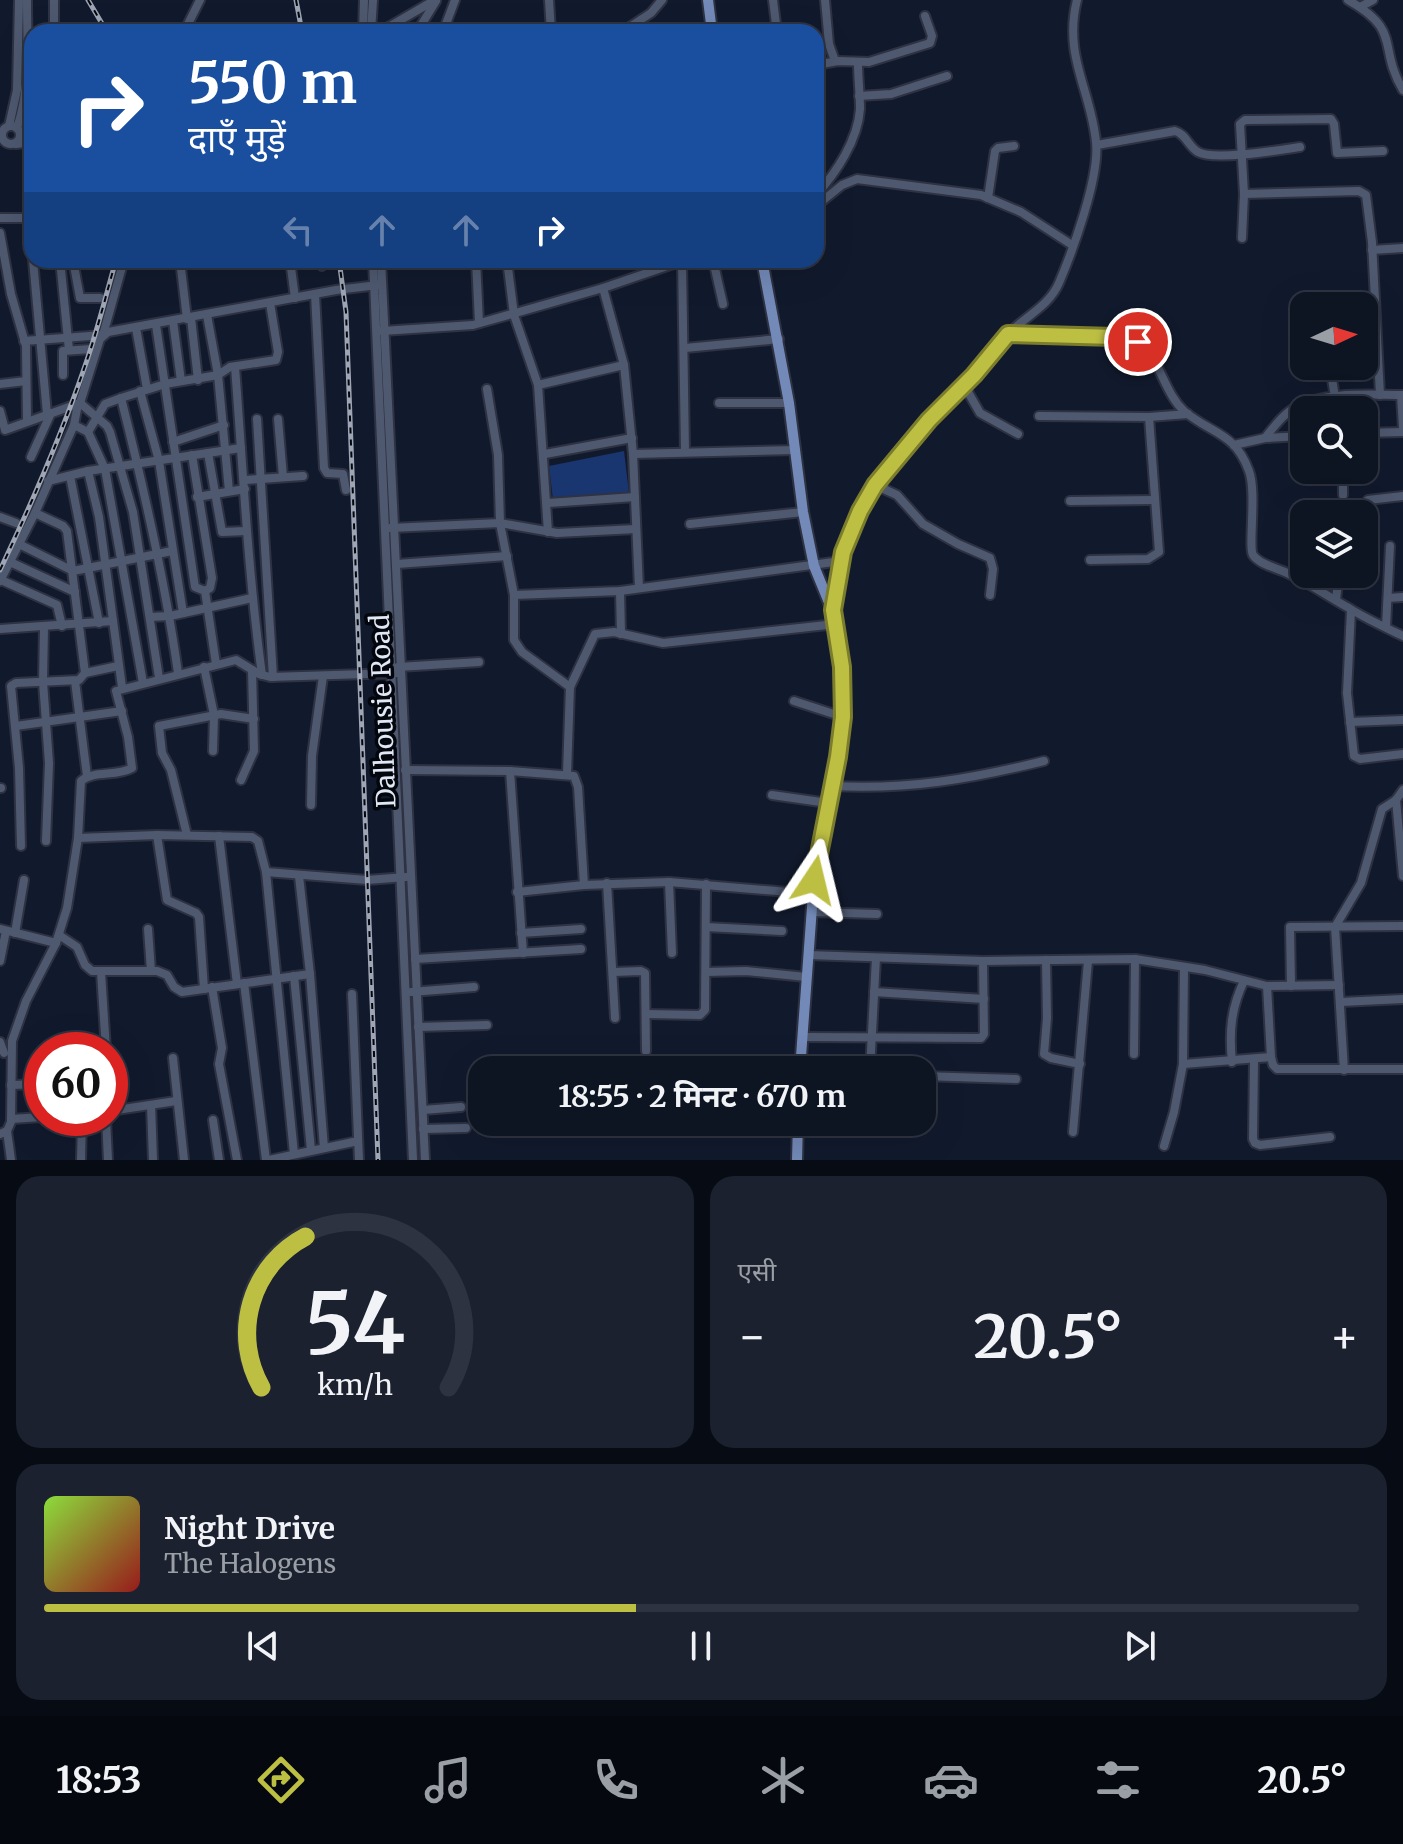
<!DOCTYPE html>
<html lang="hi">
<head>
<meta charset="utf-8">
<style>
	:root { --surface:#0d1422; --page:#1b212f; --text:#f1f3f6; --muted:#9a9ea5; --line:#2d3340; --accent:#bdbf43 }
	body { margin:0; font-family:Merriweather,"Noto Sans Devanagari",serif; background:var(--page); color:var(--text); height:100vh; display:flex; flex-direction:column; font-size:30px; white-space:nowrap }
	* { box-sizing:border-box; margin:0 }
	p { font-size:26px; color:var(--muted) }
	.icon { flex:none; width:44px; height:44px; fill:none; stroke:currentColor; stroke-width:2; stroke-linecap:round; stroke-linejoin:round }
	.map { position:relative; height:1160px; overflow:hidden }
	.sheet { display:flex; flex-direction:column; gap:16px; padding:16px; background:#070b13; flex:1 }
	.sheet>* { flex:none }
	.top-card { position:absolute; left:24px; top:24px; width:800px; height:244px; border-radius:24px; box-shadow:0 8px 32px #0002,0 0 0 2px var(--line); background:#1a4fa0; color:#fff; overflow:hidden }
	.needle { width:52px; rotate:86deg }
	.controls { position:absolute; left:1290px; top:292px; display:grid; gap:16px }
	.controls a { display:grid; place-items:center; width:88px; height:88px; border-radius:16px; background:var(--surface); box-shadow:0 8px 32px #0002,0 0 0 2px var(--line); font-size:40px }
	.speed { position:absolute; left:24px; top:1032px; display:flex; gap:16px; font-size:40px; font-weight:700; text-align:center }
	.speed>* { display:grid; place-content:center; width:104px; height:104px; border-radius:50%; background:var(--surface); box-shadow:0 8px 32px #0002,0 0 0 2px var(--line); line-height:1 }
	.speed .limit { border:12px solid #d22; background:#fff; color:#111 }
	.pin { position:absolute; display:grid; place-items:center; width:68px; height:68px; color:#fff; margin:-34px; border:4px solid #fff; border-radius:50%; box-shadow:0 2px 8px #0007 }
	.me { position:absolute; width:88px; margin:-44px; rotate:10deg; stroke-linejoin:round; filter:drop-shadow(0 0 6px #0008) }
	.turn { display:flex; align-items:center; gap:28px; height:168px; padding:0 32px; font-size:36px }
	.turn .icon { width:104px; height:104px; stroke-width:2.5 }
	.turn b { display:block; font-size:56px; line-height:68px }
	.lanes { display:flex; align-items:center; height:76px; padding:0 32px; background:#0003; justify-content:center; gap:40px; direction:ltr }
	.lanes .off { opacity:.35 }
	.big { font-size:60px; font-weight:700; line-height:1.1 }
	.sheet .tile { flex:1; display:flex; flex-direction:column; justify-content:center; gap:12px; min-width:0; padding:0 28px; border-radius:24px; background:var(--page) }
	.sheet .dial { align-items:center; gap:0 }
	.dial svg { height:208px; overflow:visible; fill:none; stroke:var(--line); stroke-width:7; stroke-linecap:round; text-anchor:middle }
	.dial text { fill:var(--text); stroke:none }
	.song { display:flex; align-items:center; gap:24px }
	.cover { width:96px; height:96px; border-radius:12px; background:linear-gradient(135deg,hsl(90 70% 55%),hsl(0 70% 35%)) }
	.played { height:8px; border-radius:4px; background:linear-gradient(90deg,var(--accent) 45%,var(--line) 45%) }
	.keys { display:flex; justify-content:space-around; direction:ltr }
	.heat { display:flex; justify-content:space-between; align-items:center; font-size:44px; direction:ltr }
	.sheet .tiles { flex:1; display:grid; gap:16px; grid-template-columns:1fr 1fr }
	.tile:last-child { grid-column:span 2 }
	.trip { position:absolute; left:468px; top:1056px; width:468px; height:80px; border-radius:24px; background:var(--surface); box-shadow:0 8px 32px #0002,0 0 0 2px var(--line); font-weight:700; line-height:80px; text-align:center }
	.tabs { display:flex; height:128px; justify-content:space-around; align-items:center; background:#05080e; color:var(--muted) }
	.tabs .icon { width:56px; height:56px }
	.tabs .selected { color:var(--accent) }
	.tabs b { font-size:36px; color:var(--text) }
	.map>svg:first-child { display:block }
	.green { fill:#1a3670 }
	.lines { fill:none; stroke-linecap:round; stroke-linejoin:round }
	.minor-casing { stroke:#2e3242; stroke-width:12 }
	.major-casing { stroke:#2e3242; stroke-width:14 }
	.minor { stroke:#4e5970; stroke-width:8 }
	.major { stroke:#738ab8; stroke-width:10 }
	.rail-casing { stroke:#9ea6b5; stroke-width:5 }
	.rail { stroke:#03060d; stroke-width:2; stroke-dasharray:6; stroke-linecap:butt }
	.route-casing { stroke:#7b7c2c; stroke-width:20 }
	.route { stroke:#bdbf43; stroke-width:14 }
	.labels { text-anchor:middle; stroke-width:7; stroke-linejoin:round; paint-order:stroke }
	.street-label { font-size:26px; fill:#e1e8f5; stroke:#03060d }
</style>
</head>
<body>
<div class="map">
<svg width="1403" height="1160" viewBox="0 0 1403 1160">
	<rect width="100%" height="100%" fill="#111a2d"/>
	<polygon class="green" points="624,451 629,493 553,500 549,466"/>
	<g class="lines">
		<defs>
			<g id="minor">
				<polyline points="549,0 551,32"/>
				<polyline points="773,0 777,32"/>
				<polyline points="825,0 829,44 835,61"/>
				<path d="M 1348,0 C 1403,31 1377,46 1403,90"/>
				<polyline points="1360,7 1373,0"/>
				<polyline points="54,32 54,0"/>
				<polyline points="184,32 200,0"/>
				<polyline points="363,32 364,0"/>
				<polyline points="371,32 373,0"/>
				<polyline points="380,32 435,0"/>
				<polyline points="417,32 436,1"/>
				<polyline points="443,32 455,0"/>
				<polyline points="532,32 550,28 554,30"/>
				<polyline points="622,32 651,13 662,0"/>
				<polyline points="816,65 838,61 869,62 930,43 932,36 925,16"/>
				<polyline points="859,96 891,94 947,76"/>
				<circle cx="11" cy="135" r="9"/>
				<polyline points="9,126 17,90 19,0"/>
				<path d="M 17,128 C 31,87 27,43 27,0"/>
				<polyline points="16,144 32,142"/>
				<path d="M 1097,145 L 1175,131 C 1186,134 1188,146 1198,152 C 1214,161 1280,150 1300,147"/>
				<path d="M 816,195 C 836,173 858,140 860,109 C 860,94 858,78 858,63"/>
				<polyline points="988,198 995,151 998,148 1014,146"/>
				<polyline points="816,206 842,185 857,179 981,195 1021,212 1072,245"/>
				<polyline points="0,218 32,218"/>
				<polyline points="0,233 11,294 26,346 27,421"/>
				<polyline points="1242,238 1244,194"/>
				<polyline points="1372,250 1403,248"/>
				<polyline points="33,260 47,414"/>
				<polyline points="60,260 69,350"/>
				<polyline points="73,260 80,298 100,298"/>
				<polyline points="180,260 187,319"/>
				<polyline points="290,260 295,298"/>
				<polyline points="321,260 322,266"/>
				<polyline points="373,260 413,1160"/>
				<polyline points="381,260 425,1160"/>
				<polyline points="476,260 479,323"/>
				<polyline points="507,260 514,315 538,385"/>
				<polyline points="713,260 723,304"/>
				<polyline points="682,261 685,452"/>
				<polyline points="603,288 624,365 633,454 639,588"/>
				<polyline points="315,294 324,468 327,473 343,474 346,490"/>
				<polyline points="207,315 218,375 229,491"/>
				<polyline points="191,318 198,380"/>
				<polyline points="173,321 181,381"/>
				<polyline points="156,325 195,587 205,591 216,664"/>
				<polyline points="136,328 147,389"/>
				<polyline points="382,331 473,325 603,288 685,260"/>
				<path d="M 1009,334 C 1038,335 1128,330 1146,349 C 1162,368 1166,394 1184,411 C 1211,434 1235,432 1249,471 C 1257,492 1248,547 1253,555 C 1259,564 1276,568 1285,572 C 1308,582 1327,596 1349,608 C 1366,619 1385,627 1403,636"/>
				<polyline points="24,341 103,335 124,260"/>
				<polyline points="685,348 779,339"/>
				<polyline points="1330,366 1337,410"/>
				<path d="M 235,367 C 243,470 248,573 262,675"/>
				<polyline points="63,375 63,351 91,349"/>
				<polyline points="0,384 26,381"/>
				<polyline points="964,385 980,413 1018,434"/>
				<polyline points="487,389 498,455 500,523 514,595 514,640 522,652 570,687"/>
				<polyline points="140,391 159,461 183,613"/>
				<polyline points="1380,395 1372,242 1366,195 1359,191 1244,194 1240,124 1245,120 1331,119 1334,124 1337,153 1383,151"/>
				<polyline points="1401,395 1403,428"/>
				<path d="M 121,398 C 144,489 165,580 178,673"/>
				<polyline points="80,403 107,426 110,432 133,512 159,678"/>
				<polyline points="719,403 789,403"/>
				<polyline points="0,411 5,430 80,403 100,339 108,332 336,290 378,285"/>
				<polyline points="1039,416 1149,417 1188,414"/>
				<polyline points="257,419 273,677"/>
				<polyline points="278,419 283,477"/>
				<polyline points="74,425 88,432 105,469 143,683"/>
				<polyline points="88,432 105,404 121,398 165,384 218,375 230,367 276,360 278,352 270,303"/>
				<polyline points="1364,433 1403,432"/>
				<path d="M 1265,438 C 1274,427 1283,414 1296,407 C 1326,391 1370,395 1403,395"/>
				<polyline points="173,442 224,425"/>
				<polyline points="1234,445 1265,438 1304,436"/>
				<polyline points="208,453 222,532 246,531"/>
				<polyline points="545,454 632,438"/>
				<polyline points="633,454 796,450"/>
				<polyline points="192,455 212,578 210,588 205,591"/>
				<polyline points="31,457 51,413"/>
				<polyline points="1343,470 1343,495"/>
				<polyline points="88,471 99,517 122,687"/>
				<polyline points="70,476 99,623"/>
				<polyline points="245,480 303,476"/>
				<polyline points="48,481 88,471 241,448"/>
				<polyline points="875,485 897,495 923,524 958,544 990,558 993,569 990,595"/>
				<polyline points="197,497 245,489"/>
				<polyline points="1368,500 1403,496"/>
				<polyline points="1070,501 1155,500"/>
				<polyline points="548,503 635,497"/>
				<polyline points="0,517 16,523"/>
				<polyline points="690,524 803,512"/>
				<polyline points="390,528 500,523 557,533 636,529"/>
				<polyline points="548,532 538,385 624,365"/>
				<polyline points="19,544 73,571 172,551"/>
				<polyline points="1090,560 1148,559 1159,552 1149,417"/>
				<polyline points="10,562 75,592"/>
				<polyline points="397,564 507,556"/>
				<polyline points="1,580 57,605 62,626"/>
				<polyline points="0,581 35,513 74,425 78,404"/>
				<polyline points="620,591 621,634"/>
				<polyline points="514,595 620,591 841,561"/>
				<polyline points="1388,598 1403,597"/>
				<polyline points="1336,600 1339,574"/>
				<path d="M 833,609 C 836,591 837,573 842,555 C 862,486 916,434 965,385 C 981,369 993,350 1008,334 C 1026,316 1049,306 1059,283 C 1073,250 1100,176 1096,142 C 1091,90 1063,56 1077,0"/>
				<polyline points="1351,610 1347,693 1354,756 1360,759 1403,754"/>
				<polyline points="150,617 170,616 252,598"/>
				<polyline points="44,627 43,682 49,763 46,841"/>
				<polyline points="1386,627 1390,546"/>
				<polyline points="0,629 113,621"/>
				<polyline points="204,667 214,715 213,751"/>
				<polyline points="398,667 479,662"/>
				<polyline points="85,673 118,666"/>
				<polyline points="75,681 87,776"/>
				<polyline points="794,701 843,717"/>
				<polyline points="1350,722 1403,720"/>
				<polyline points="16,726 122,711"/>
				<polyline points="405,770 510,771 574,776 578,787 584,885"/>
				<polyline points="510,771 523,953"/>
				<polyline points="567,774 570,687 595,634 614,632 663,643 836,624"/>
				<polyline points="241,780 254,751 252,670"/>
				<path d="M 832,786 C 909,790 970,779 1044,761"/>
				<polyline points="0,788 1,788"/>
				<polyline points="772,795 828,803"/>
				<polyline points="1396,800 1403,876"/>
				<polyline points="311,805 312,756 323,676"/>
				<polyline points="157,835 167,900 196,913 199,917 204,989"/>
				<polyline points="187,835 171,770 162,753 159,726 221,714 254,719"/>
				<polyline points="219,836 237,984"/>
				<polyline points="78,838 157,835 252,837 258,841 266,872 294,1154"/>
				<polyline points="21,846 19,768 11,686 16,683 79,680 85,673 67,531 63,526 35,513"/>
				<polyline points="266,872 367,880 406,877"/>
				<polyline points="299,876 310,974 324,1148"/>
				<polyline points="669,882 672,953"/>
				<polyline points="607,883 615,1018"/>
				<polyline points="517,892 584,885 669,882 812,894"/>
				<polyline points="811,912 877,914"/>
				<polyline points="706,927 782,931"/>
				<polyline points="0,929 56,943"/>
				<polyline points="148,929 151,971"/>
				<polyline points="15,933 24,880"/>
				<polyline points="521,933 581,929"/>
				<polyline points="59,935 77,947 85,965 92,971 157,971 167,975 174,987 182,992 310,974"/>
				<polyline points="808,955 983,961 1135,959 1205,970 1267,986 1339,985"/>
				<polyline points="415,959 581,949"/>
				<polyline points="1046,960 1047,1018 1044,1054 1051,1058 1080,1064"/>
				<polyline points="0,961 6,931"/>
				<polyline points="101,972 106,1050"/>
				<polyline points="613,972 641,971 645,973 646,1051"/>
				<polyline points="706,972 746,971 806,977"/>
				<polyline points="294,976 311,1150"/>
				<polyline points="244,983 266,1160"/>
				<polyline points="1267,986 1271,1057 1273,1065 1277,1069 1403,1069"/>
				<polyline points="1291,986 1290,927 1403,926"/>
				<polyline points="212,987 222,1048 219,1064 237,1160"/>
				<polyline points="411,992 474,987"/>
				<polyline points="874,992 984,999"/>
				<polyline points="352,994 359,1160"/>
				<polyline points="1341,1002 1403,999"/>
				<polyline points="646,1014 700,1015 705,1010 706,884"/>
				<polyline points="418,1027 487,1025"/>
				<polyline points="802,1037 981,1038 984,1034 983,961"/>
				<polyline points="75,1041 76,1050"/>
				<polyline points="0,1042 4,1053"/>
				<polyline points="1134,1054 1135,959"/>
				<polyline points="173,1058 184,1160"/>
				<polyline points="1254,1060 1253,1139 1255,1143 1260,1145 1330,1137"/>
				<path d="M 1232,1062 C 1229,1032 1231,1008 1244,981"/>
				<polyline points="1183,1064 1271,1057"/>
				<polyline points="870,1070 876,958"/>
				<polyline points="1344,1070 1335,927 1361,883 1382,809 1396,800 1403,790"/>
				<polyline points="922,1076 1016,1079"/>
				<polyline points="11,1085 42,1084"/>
				<polyline points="151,1105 153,1160"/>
				<polyline points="423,1110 461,1107"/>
				<polyline points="110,1111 176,1101"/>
				<polyline points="106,1118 108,1160"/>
				<polyline points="11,1119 42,1117"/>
				<polyline points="213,1120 219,1160"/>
				<polyline points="423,1129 466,1128"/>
				<polyline points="7,1131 11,1160"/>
				<polyline points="1073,1132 1088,961"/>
				<path d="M 0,1134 L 7,1131 L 11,1122 L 12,1041 L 26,1001 L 56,943 L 67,908 L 78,838 L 81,781 C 94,770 116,777 132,768 L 128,737 L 116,691 L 236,660 L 259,674 L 270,677 L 398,673"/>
				<polyline points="1164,1146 1174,1112 1183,1064 1184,967"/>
				<polyline points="81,1160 82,1118"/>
				<polyline points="269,1160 358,1141"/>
			</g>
			<g id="major">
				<polyline points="708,0 712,32"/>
				<polyline points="762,260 789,403 803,512 814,566 835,617 843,686 843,717 838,757 814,880 800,1070"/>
				<polyline points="797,1160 798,1122"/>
			</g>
		</defs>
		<use href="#minor" class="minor-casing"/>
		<use href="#major" class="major-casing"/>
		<use href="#minor" class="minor"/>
		<use href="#major" class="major"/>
		<defs>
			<g id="rail">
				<polyline points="88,0 107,32"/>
				<polyline points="296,0 302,32"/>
				<polyline points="339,260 346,312 378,1160"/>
				<path d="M 0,570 C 32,503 61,436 85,366 C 97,332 106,295 116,260"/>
			</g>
		</defs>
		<use href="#rail" class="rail-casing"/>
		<use href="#rail" class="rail"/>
	</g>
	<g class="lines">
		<defs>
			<polyline id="route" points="814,880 838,757 843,717 842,667 833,610 843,552 860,511 875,485 929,420 974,375 1008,334 1115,337 1138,342"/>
		</defs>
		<use href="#route" class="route-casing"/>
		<use href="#route" class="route"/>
	</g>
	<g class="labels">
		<g class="street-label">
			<text transform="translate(383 711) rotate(-92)" y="9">Dalhousie Road</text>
		</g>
	</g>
</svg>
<div class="controls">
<a><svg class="needle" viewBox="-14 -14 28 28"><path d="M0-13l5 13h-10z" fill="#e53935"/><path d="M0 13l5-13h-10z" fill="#9a9ea5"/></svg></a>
<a><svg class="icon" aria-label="search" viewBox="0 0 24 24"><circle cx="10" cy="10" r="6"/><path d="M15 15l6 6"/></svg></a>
<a><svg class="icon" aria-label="layers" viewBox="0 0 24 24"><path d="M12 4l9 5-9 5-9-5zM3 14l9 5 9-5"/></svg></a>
</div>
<div class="speed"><div class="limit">60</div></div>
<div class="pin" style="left:1138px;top:342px;background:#d93025"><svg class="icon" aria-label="arrive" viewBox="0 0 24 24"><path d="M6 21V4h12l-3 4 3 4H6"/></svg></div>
<svg class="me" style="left:814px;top:880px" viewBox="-20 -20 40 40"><path d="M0-17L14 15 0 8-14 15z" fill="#bdbf43" stroke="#fff" stroke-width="4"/></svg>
<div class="trip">18:55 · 2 मिनट · 670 m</div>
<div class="top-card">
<div class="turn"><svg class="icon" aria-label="right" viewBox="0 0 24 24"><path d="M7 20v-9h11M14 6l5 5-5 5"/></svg><div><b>550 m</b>दाएँ मुड़ें</div></div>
<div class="lanes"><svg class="icon off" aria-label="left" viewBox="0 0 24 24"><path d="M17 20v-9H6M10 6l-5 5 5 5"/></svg><svg class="icon off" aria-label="ahead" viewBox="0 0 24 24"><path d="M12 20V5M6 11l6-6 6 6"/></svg><svg class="icon off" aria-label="ahead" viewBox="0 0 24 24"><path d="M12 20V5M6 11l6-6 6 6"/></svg><svg class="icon" aria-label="right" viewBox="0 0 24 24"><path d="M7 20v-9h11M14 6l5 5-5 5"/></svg></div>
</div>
</div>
<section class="sheet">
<div class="tiles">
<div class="tile dial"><svg viewBox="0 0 100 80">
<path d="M14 69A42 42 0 1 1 86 69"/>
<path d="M14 69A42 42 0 0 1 31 11" stroke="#bdbf43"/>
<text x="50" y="56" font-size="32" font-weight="700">54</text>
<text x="50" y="72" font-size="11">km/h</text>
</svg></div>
<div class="tile"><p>एसी</p>
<div class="heat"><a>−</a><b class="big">20.5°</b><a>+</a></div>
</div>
<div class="tile">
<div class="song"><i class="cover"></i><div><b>Night Drive</b><p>The Halogens</p></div></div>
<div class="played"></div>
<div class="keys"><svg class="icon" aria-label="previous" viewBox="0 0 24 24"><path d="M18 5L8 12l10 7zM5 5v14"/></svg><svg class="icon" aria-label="pause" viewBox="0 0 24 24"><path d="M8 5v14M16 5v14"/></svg><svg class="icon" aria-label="next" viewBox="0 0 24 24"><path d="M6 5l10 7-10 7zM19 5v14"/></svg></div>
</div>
</div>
</section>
<nav class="tabs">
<b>18:53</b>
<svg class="icon selected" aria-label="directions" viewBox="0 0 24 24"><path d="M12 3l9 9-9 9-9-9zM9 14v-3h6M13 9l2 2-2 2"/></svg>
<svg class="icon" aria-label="music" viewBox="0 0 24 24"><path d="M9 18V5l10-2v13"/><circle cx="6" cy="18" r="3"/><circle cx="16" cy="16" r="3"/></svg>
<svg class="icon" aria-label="phone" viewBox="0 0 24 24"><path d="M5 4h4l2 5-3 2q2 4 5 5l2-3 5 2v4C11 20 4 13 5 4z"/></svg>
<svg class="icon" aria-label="climate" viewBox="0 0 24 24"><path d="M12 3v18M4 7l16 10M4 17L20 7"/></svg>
<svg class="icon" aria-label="car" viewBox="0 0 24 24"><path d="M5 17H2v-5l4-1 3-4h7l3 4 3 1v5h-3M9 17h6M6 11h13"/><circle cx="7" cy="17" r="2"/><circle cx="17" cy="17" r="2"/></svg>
<svg class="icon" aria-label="filters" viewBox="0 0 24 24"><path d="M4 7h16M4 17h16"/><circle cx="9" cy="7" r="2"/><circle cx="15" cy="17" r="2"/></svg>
<b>20.5°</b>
</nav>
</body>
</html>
